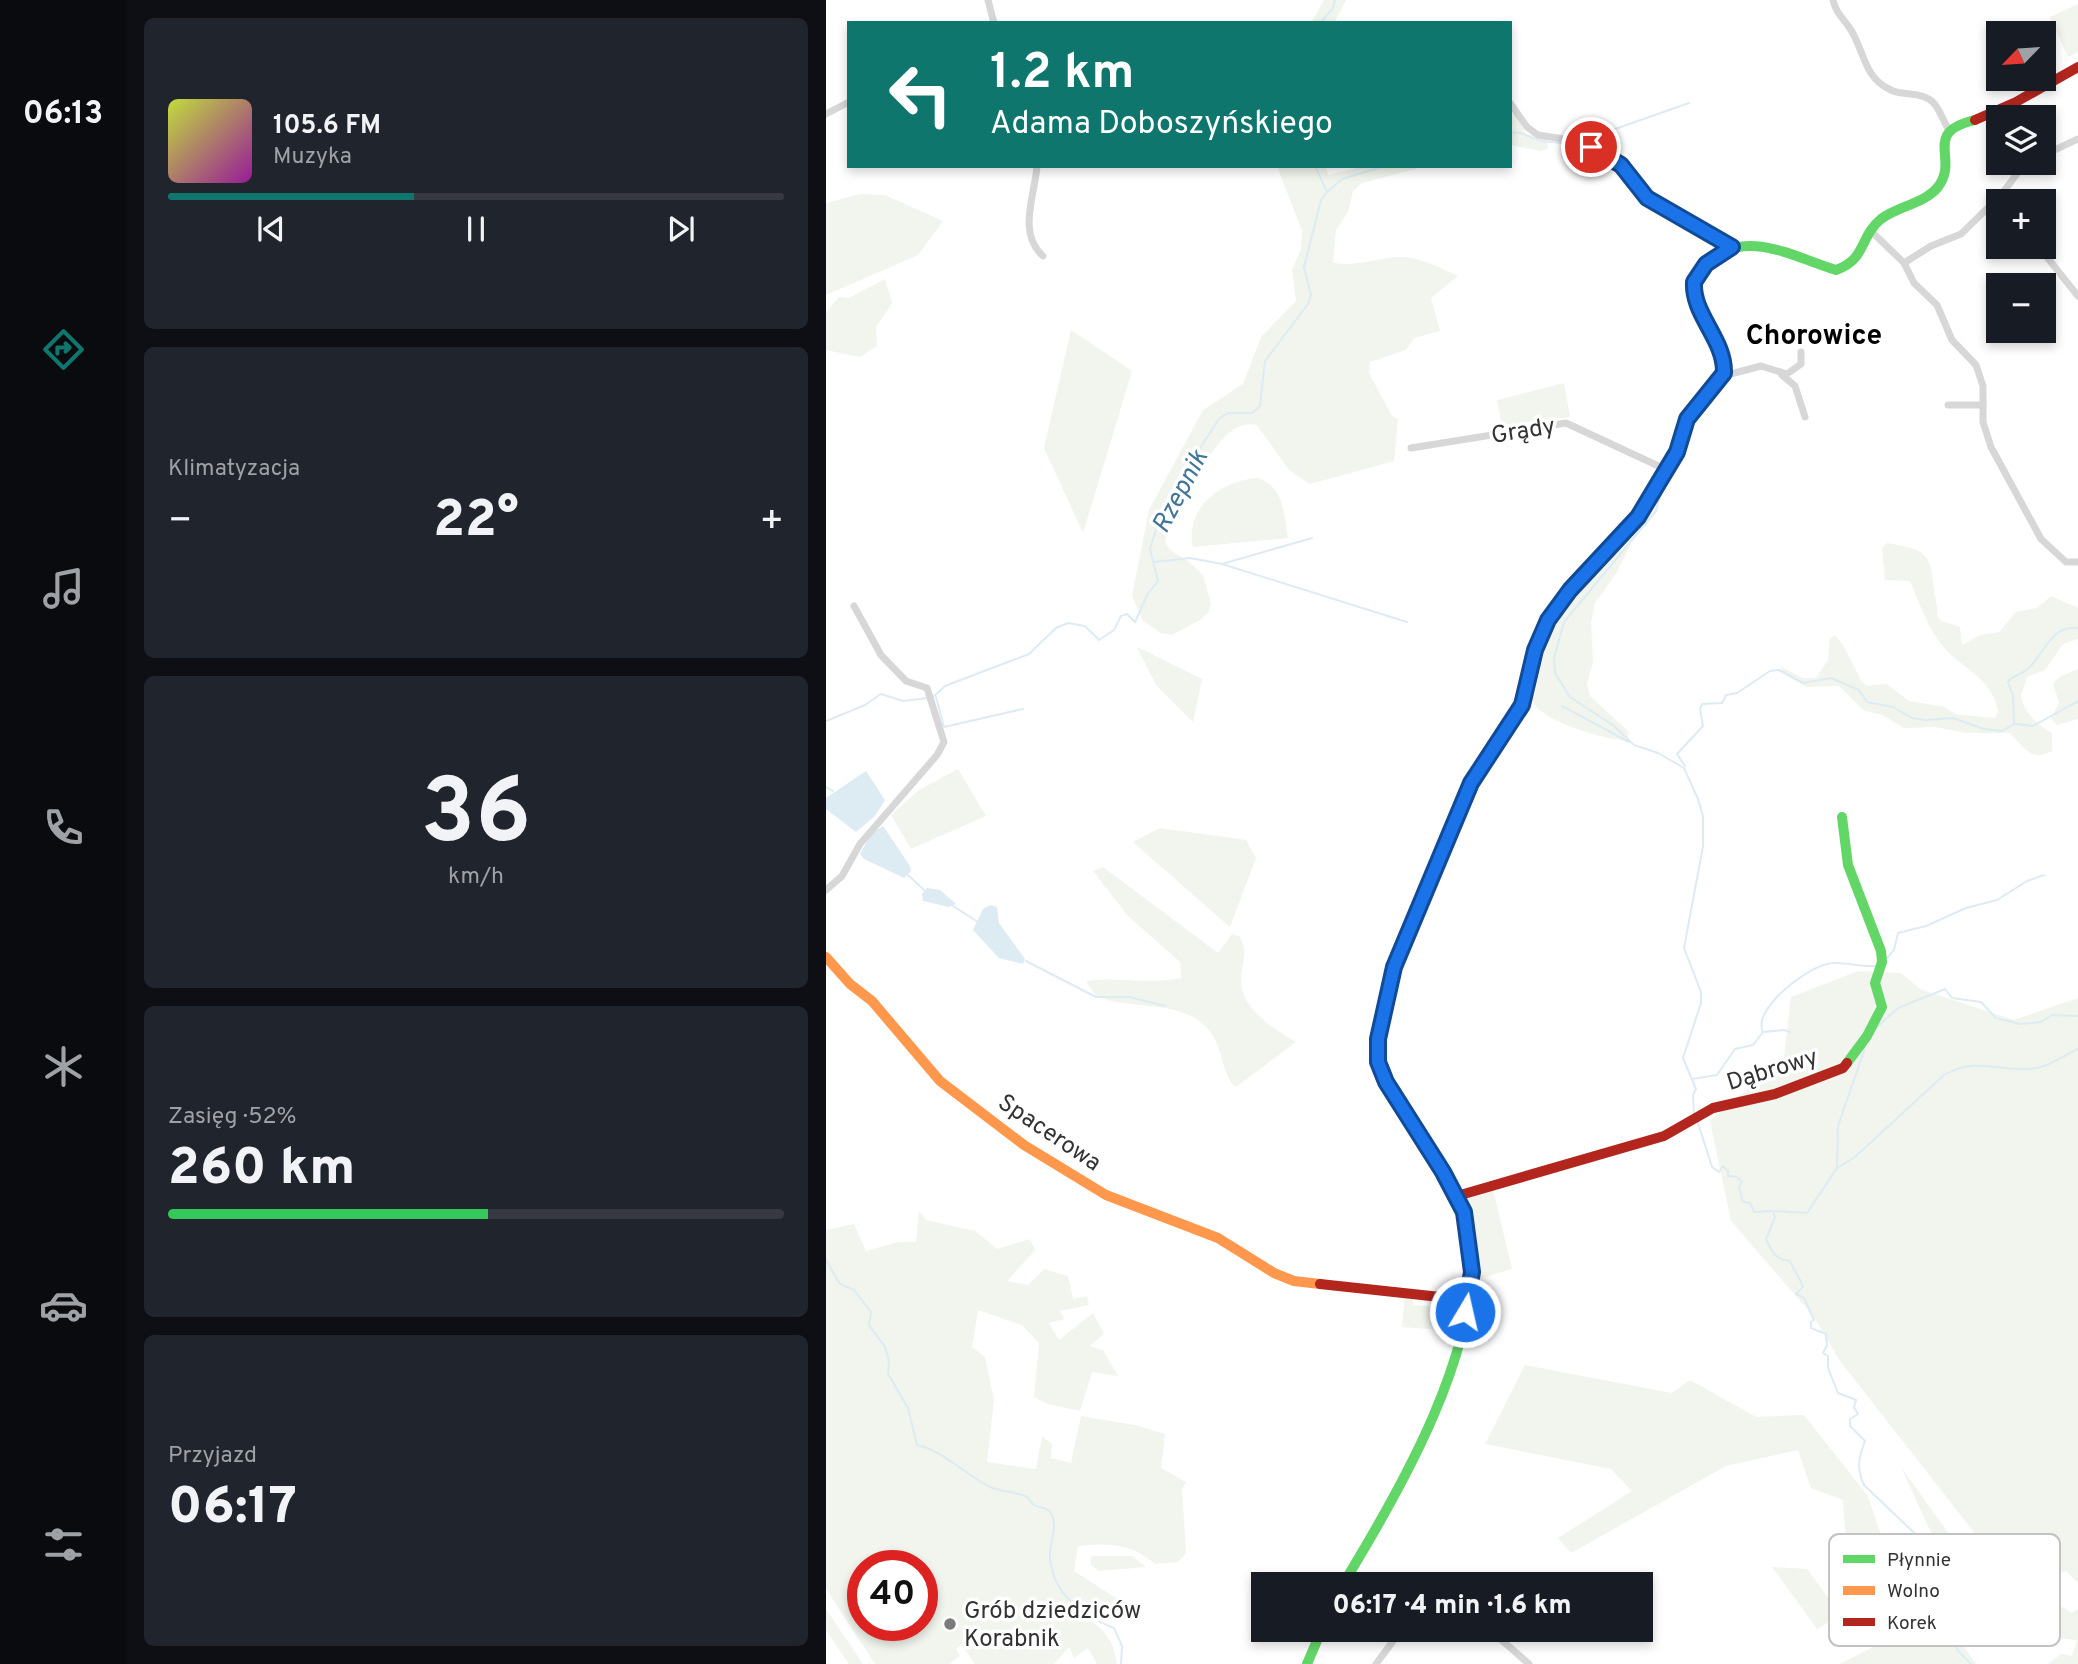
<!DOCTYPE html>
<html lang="pl">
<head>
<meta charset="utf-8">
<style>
	:root { --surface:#171b24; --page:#20242c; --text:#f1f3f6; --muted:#9ea1a6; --line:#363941; --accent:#0f766e }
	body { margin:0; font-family:Overpass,sans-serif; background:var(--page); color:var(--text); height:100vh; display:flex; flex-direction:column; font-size:26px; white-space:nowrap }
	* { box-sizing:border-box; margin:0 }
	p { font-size:23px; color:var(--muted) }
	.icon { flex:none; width:38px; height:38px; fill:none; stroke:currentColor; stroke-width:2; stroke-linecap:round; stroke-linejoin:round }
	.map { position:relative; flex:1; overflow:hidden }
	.drawer { display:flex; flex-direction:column; gap:18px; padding:18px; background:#0d0f14; width:700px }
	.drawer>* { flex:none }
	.guide { position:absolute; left:21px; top:21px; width:665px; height:147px; border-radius:0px; box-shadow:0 4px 10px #0003; background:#0f766e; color:#fff; overflow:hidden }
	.needle { width:46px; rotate:245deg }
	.controls { position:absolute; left:1160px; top:21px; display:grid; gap:14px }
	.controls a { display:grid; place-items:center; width:70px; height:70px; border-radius:0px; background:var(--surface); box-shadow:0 4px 10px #0003; font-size:35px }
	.speed { position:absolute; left:21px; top:1550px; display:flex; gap:14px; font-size:35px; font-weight:700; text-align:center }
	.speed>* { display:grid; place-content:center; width:91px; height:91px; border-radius:50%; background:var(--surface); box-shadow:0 4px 10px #0003; line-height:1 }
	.speed .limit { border:10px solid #d22; background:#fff; color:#111 }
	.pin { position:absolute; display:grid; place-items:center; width:60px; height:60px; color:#fff; margin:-30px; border:4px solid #fff; border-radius:50%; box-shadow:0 2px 7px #0007 }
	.me { position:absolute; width:77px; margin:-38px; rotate:9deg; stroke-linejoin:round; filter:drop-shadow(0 0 5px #0008) }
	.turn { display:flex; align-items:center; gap:24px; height:147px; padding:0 28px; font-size:32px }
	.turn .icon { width:91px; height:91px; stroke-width:2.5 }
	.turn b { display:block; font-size:49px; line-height:60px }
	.big { font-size:52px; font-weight:800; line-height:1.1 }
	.drawer .widget { flex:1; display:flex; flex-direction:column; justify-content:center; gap:10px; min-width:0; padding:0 24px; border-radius:10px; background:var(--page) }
	.drawer .dial { align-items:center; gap:0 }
	.dial b { font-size:91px; line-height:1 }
	.song { display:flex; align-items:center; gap:21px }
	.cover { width:84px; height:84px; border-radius:10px; background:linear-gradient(135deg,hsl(70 70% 55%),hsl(300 70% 35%)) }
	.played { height:7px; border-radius:4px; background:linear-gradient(90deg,var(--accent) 40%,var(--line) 40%) }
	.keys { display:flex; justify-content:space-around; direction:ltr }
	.heat { display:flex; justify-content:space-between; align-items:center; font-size:38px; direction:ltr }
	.charge { height:10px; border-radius:5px; background:linear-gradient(90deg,#34c759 52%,var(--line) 0) }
	.trip { position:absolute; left:425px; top:1572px; width:402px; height:70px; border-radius:0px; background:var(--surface); box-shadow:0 4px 10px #0003; font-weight:800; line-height:70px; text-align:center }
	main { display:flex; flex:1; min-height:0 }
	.menu { display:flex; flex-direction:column; width:126px; justify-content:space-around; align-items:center; background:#090b0e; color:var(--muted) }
	.menu .icon { width:49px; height:49px }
	.menu .on { color:var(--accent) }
	.menu b { font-size:32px; color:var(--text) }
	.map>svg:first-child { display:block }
	.green { fill:#f1f5ed; fill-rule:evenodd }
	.water { fill:#ddebf3 }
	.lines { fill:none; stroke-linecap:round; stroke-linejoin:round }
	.stream { stroke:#ddebf3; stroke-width:2 }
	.street { stroke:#d7d7d7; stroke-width:7 }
	.fast { stroke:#63d668; stroke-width:10 }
	.slow { stroke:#ff974d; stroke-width:10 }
	.jam { stroke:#b3261e; stroke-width:10 }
	.route-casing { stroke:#114b97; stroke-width:18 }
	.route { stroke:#1a73e8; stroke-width:12 }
	.poi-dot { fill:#7a7a7a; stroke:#fff; stroke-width:2.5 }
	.labels { text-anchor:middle; stroke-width:7; stroke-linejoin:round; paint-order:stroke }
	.street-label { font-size:24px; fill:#333; stroke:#fff }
	.poi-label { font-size:24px; fill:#333; stroke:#fff; text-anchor:start }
	.water-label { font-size:26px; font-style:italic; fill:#3f7597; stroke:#fff }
	.quarter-label { font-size:28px; font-weight:bold; fill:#000; stroke:#fff }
	.key { fill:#fff; stroke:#c2c2c2; stroke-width:2 }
	.key-label { font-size:19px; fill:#333 }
</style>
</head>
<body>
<main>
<nav class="menu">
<b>06:13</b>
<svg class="icon on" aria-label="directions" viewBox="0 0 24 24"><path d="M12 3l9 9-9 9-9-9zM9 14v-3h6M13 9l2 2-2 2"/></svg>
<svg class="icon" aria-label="music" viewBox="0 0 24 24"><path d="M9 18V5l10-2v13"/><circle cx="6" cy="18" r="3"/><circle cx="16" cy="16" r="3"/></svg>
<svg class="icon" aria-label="phone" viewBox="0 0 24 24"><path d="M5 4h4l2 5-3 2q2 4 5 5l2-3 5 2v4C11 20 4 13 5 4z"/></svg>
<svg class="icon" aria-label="climate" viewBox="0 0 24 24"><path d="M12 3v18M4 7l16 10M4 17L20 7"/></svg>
<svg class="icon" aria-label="car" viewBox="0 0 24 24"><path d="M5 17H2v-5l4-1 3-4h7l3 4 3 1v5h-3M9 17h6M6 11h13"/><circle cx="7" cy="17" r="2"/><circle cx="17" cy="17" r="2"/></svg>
<svg class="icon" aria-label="filters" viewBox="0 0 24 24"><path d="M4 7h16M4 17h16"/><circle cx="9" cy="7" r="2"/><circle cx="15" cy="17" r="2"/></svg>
</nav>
<section class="drawer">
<div class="widget">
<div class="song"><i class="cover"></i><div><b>105.6 FM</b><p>Muzyka</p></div></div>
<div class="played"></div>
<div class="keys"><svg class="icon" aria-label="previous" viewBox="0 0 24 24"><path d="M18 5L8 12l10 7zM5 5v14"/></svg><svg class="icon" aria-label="pause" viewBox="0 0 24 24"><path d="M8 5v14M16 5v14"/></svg><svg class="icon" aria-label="next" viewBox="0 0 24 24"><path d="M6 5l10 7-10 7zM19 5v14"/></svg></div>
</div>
<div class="widget"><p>Klimatyzacja</p>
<div class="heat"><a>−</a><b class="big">22°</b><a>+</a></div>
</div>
<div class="widget dial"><b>36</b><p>km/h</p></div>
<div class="widget"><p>Zasięg · 52%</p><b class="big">260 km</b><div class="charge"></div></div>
<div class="widget"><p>Przyjazd</p><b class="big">06:17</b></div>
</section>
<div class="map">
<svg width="1252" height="1664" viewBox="0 0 1252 1664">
	<rect width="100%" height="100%" fill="#fff"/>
	<g class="green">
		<polygon points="498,0 520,0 508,23 485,23"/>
		<polygon points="1252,4 1252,52 1242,57 1224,17"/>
		<polygon points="684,113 689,114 700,134 721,137 722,149 715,151 684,145"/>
		<path d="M 451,166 L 500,166 L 502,175 L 539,166 L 600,166 L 536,183 L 527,191 L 522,212 L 510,230 L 507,263 C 531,267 550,258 574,257 C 593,257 615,268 632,276 L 605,298 L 614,331 L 588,338 L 580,350 L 544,362 L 543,373 L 566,416 L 572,419 L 568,461 L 484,484 L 463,470 L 431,425 C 393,416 368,488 355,514 C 349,524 341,529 339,542 L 344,550 L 362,561 L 377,575 L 385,604 L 382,613 L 374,620 L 346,635 L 335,633 L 317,621 L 306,596 L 323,510 L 377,410 L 417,384 L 435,337 L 470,301 L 466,270 L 475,249 L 476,231 Z"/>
		<polygon points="34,194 59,195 117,221 92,255 0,295 0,203"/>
		<polygon points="59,279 66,303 50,327 51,346 34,357 0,350 0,312 13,297 23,298"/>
		<polygon points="245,330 306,371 257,533 218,448"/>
		<polygon points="738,383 744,417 676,426 671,400"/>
		<path d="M 431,478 C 458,485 458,515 462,538 L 367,547 C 359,507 395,481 431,478 Z"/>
		<path d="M 1061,543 C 1091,549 1105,548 1107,583 C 1108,595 1112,604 1111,616 L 1115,621 L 1134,627 L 1136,645 L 1154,635 L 1173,632 L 1190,612 L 1211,608 L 1225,596 L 1252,608 L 1252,639 L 1237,644 L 1219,670 L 1201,677 L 1195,695 C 1197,712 1212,725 1226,733 L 1226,751 C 1205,763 1197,746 1184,733 L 1141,733 L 1109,727 L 1078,728 L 1056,715 L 1037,710 L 1013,686 L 981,687 L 957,674 L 955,667 L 977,678 L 990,678 L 1002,660 L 1004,639 L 1009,635 L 1017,645 L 1036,682 L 1041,686 L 1061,684 L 1083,701 L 1119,707 L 1129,714 L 1169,718 L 1172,712 C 1165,673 1134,671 1112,640 C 1100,623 1092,600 1084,581 L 1059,580 L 1056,548 Z"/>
		<path d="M 805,544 L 789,575 L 769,603 L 765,623 L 767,663 L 761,683 L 764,696 L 803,732 L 801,741 C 779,739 715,722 706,700 C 714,681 713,661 719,641 C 730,608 775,561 805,544 Z"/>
		<polygon points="311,647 376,679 367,722 330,685"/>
		<polygon points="1252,669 1252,719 1231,725 1225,719 1233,702 1227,684 1233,677"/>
		<polygon points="132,769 160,816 85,849 65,815 93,790"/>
		<polygon points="334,828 420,840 430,858 404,927 307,842"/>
		<path d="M 277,867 L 392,953 L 406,934 L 413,936 C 423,951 416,961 415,978 C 413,1007 448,1030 470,1042 L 410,1087 C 396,1077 398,1049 383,1030 C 357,998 304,1011 270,996 L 260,981 C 292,976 324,985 355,978 L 354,962 L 302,916 L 267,871 Z"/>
		<polygon points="1032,971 1075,973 1094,989 1188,1020 1252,998 1252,1583 1240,1571 1216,1576 1194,1591 1014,1361 988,1317 905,1221 884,1121 958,1057 965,997"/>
		<polygon points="667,1189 686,1269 649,1280 638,1201 639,1196"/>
		<path d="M 93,1211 L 100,1220 L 149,1231 L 171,1249 L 204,1239 L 209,1250 L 181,1281 L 202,1285 L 218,1269 L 242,1276 L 247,1299 L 261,1296 L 263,1305 L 234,1311 L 238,1319 L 223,1323 L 233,1340 L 267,1313 L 278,1334 L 263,1346 L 277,1350 L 292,1376 L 266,1372 L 254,1411 L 222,1404 L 208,1397 L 213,1343 L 196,1325 L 152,1310 L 146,1347 L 159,1357 L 168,1400 L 161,1462 L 210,1469 L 216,1436 L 226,1444 L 225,1458 L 245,1463 L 255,1416 L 309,1425 L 339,1434 L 335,1468 L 360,1482 L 356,1489 L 360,1553 L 352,1562 L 329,1564 C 305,1543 283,1543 252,1546 L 248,1571 L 293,1600 L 285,1620 L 270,1611 L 260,1617 C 280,1632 287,1639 291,1664 L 271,1664 L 262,1648 L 248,1658 L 243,1647 L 228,1664 L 149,1664 L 136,1645 L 130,1649 L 134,1656 L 123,1664 L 49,1664 L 0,1589 L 0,1230 L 28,1224 L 40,1251 L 72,1242 L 90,1242 ZM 37,1566 L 96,1566 L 96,1626 L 37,1626 Z"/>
		<polygon points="579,1295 587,1296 587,1305 611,1307 610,1303 593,1301 592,1298 636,1304 631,1331 576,1327"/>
		<polygon points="699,1365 846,1393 864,1380 930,1417 978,1415 1042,1496 1062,1556 1021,1558 1017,1500 985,1488 972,1450 900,1466 745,1553 732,1538 806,1491 785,1469 659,1444"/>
		<polygon points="1075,1467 1176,1608 1161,1622 1140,1632 1112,1583 1109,1541"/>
		<polygon points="265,1556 306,1556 320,1567 273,1571 265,1565"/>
		<polygon points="946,1567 981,1569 1015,1615 991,1629"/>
		<polygon points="1080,1590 1113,1608 1120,1634 1128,1632 1150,1664 1013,1664 1068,1637"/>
		<polygon points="1237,1607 1245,1613 1252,1609 1252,1664 1222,1664 1235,1654 1246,1656 1251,1640 1228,1638 1218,1622 1220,1614"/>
		<polygon points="0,1609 37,1664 23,1664 0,1630"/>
	</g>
	<g class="water">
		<polygon points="40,771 59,800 49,816 30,832 0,809 0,798"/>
		<polygon points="57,826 84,866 85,871 78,878 38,859 34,854 46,833"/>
		<polygon points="101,888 114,890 130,904 123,907 97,901 96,894"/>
		<polygon points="164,905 171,907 173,923 199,959 197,964 173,958 147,930 157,909"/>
	</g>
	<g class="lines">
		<g class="stream">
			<polyline points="494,23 507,8 509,0"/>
			<polyline points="684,132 694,133 715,141 745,144"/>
			<polyline points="755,141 863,103"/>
			<polyline points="501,192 516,179 559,166"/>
			<path d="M 864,426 C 863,463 835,480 830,511 L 738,622 L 728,658 L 729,673 L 744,697 L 788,726 L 808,745 L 832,753 L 858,768 L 872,799 L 877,816 L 877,846 L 858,948 L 875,992 L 875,1003 L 857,1058 L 870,1089 L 867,1095 L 868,1115"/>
			<polyline points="328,562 364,558 396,564 581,622"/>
			<polyline points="396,564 486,538"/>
			<polyline points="107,697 119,686 203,654 230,628 242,623 259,626 273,640 288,630 295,616 301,614 309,622 321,595 332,581 324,549 333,520 353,491 369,456 393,419 402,413 426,413 434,406 439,361 482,304 485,295 478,267 495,200 501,192 489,166"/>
			<polyline points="110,697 118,727 197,709"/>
			<polyline points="736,706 803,742"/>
			<polyline points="0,721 39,705 55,694 77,701 102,698"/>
			<polyline points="1190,724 1207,726 1252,701"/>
			<path d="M 859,766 L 851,754 L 877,726 L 874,709 L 876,704 L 896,703 L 900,695 L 911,693 L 944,671 L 953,670 L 977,683 L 1005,678 L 1033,690 L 1041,702 L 1067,707 L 1086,718 L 1099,720 L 1127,718 L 1158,729 L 1176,731 L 1188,724 L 1187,696 L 1182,682 C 1188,674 1192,676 1199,671 C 1219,657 1222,625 1252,628"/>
			<polyline points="0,787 7,791"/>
			<polyline points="82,875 98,890"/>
			<polyline points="127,906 152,922"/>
			<polyline points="1061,958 1068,950 1072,933 1100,926 1140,908 1171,900 1201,881 1218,875"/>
			<polyline points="200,961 270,997 303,997 339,1006"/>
			<polyline points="1050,1028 1072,1008 1119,989 1126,998 1155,1002 1170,1018 1194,1024 1215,1022 1226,1015 1252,1016"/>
			<path d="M 937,1032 C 925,1009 985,964 1006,963 C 1020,962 1035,967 1050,966"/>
			<polyline points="866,1079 891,1075 909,1049 927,1045 937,1032 958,1030 964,1032"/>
			<path d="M 871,1120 L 886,1167 L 893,1172 L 897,1166 L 902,1171 L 902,1176 L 911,1177 L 916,1182 L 913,1187 L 917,1202 L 924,1203 L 928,1212 L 947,1211 L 949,1217 L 940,1239 C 945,1251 950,1260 964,1261 C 967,1270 975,1279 977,1287 L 970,1294 L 978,1298 L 988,1320 L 985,1322 L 985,1328 L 1000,1334 L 1001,1345 L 997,1353 L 1002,1356 L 1002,1368 L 1012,1393 L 1030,1400 L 1028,1407 L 1032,1414 L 1024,1419 L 1024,1426 L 1039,1441 C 1033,1457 1030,1468 1038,1485 L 1103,1547 L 1120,1570 L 1129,1613 L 1124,1617 L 1125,1634 L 1132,1651 L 1145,1664"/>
			<polyline points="1011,1168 1012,1126 1040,1045"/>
			<path d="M 949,1211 L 981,1213 L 1011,1168 L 1029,1157 L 1118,1075 C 1154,1055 1173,1074 1211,1068 C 1225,1065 1239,1055 1252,1049"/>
			<path d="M 0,1260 L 14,1284 L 28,1290 L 45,1312 L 43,1325 L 59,1347 L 63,1361 L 62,1374 L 82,1408 L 91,1445 C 118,1451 138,1474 164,1487 C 175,1492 190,1491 201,1497 C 204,1499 205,1503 208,1505 C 215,1509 222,1506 226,1515 C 232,1529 223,1542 224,1557 C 226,1594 257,1616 288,1628 L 296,1646 L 295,1664"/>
		</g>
		<g class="street">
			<polyline points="162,0 168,23"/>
			<path d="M 1007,0 C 1010,13 1016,17 1023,27 C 1038,48 1037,77 1063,89 C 1069,93 1076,93 1084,94 C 1111,96 1111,108 1123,131"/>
			<polyline points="684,103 701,127 712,135 744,140 782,155 821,198 906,247"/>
			<polyline points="0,114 23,102"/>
			<polyline points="1218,155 1252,139"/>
			<path d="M 211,166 C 209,195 191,233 217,256"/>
			<polyline points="1045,231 1078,263 1088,283 1111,305 1126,340 1150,365 1157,386 1157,422 1165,447 1215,539 1240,562 1252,562"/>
			<polyline points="1213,247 1252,296"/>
			<polyline points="1078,263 1105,246 1135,234 1175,195 1199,163"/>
			<polyline points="956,375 969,386 979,417"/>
			<polyline points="897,376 935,366 961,374 975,364 975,352"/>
			<polyline points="1122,405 1157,405"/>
			<polyline points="585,448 740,423 841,470"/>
			<polyline points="0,890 16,876 34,844 111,755 118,742 101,688 80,681 55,655 28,606"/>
			<polyline points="663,1629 703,1664"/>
			<polyline points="550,1664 576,1629"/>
		</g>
		<g class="fast">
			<path d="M 872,406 L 899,373 C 896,343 874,322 868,293 C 866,282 871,272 879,265 C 918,226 967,257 1010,270 C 1041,259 1033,237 1055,219 C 1072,206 1098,204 1112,187 C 1134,158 1095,133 1149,120"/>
			<polyline points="1016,817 1022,865 1055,951 1056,962 1049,983 1056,1007 1041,1036 1021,1063"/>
			<path d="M 517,1584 C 572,1494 661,1342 643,1235 C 636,1199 618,1169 598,1139"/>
			<polyline points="481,1664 496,1629"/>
		</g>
		<g class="slow">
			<path d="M 715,635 C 737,586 784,558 813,515 C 826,495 839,475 850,454 C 858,437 859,421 872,406"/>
			<polyline points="0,957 24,984 46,1001 114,1081 198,1145 280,1195 392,1238 448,1273 468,1281 494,1284"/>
		</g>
		<g class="jam">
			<polyline points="1149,120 1190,102 1252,67"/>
			<path d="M 598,1139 C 579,1110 553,1082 551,1046 L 573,951 L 603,889 L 644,783 L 696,705 L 715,635"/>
			<polyline points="631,1196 838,1136 887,1108 949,1094 1017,1068 1021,1063"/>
			<polyline points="494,1284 642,1300"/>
		</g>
	</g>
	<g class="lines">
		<defs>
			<path id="route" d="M 639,1312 L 646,1272 L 638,1212 L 617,1172 L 560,1082 L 552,1062 L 552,1039 L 568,967 L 645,783 L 696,705 L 709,650 L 722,620 L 744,590 L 812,517 L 851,452 L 861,419 L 898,373 C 899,339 866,315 868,282 L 880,264 L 906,247 L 821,198 L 795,165 L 765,147"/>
		</defs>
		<use href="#route" class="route-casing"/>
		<use href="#route" class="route"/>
	</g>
	<circle class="poi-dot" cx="124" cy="1624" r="7"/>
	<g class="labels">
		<g class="street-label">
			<text transform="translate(697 430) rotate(-9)" y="8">Grądy</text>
			<text transform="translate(946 1069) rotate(-17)" y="8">Dąbrowy</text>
			<text transform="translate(224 1132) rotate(34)" y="8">Spacerowa</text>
		</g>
		<g class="poi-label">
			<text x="138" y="1618">Grób dziedziców<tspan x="138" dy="28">Korabnik</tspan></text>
		</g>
		<g class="water-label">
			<text transform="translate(353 491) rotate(-62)" y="9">Rzepnik</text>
		</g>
		<g class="quarter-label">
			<text x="988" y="344">Chorowice</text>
		</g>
	</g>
	<rect x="1003" y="1534" width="231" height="112" rx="10" class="key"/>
	<rect x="1017" y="1555" width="32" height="8" fill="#63d668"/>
	<rect x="1017" y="1586" width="32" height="9" fill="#ff974d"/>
	<rect x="1017" y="1618" width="32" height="8" fill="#b3261e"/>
	<g class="key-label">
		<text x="1061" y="1566">Płynnie</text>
		<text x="1061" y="1597">Wolno</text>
		<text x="1061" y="1629">Korek</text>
	</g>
</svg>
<div class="controls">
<a><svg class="needle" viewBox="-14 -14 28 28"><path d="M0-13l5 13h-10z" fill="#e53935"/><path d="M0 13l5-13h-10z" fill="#9ea1a6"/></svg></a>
<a><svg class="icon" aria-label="layers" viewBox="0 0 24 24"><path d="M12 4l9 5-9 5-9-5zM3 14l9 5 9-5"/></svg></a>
<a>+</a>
<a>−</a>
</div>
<div class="speed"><div class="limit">40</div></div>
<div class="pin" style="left:765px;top:147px;background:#d93025"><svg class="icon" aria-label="arrive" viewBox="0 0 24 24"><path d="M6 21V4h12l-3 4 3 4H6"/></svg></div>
<svg class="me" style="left:639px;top:1312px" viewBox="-20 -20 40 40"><circle r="17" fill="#1a73e8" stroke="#fff" stroke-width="3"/><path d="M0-11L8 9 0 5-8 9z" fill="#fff"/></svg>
<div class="trip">06:17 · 4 min · 1.6 km</div>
<div class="guide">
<div class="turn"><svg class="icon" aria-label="left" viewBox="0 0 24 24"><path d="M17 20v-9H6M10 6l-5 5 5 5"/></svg><div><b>1.2 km</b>Adama Doboszyńskiego</div></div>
</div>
</div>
</main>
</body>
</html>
